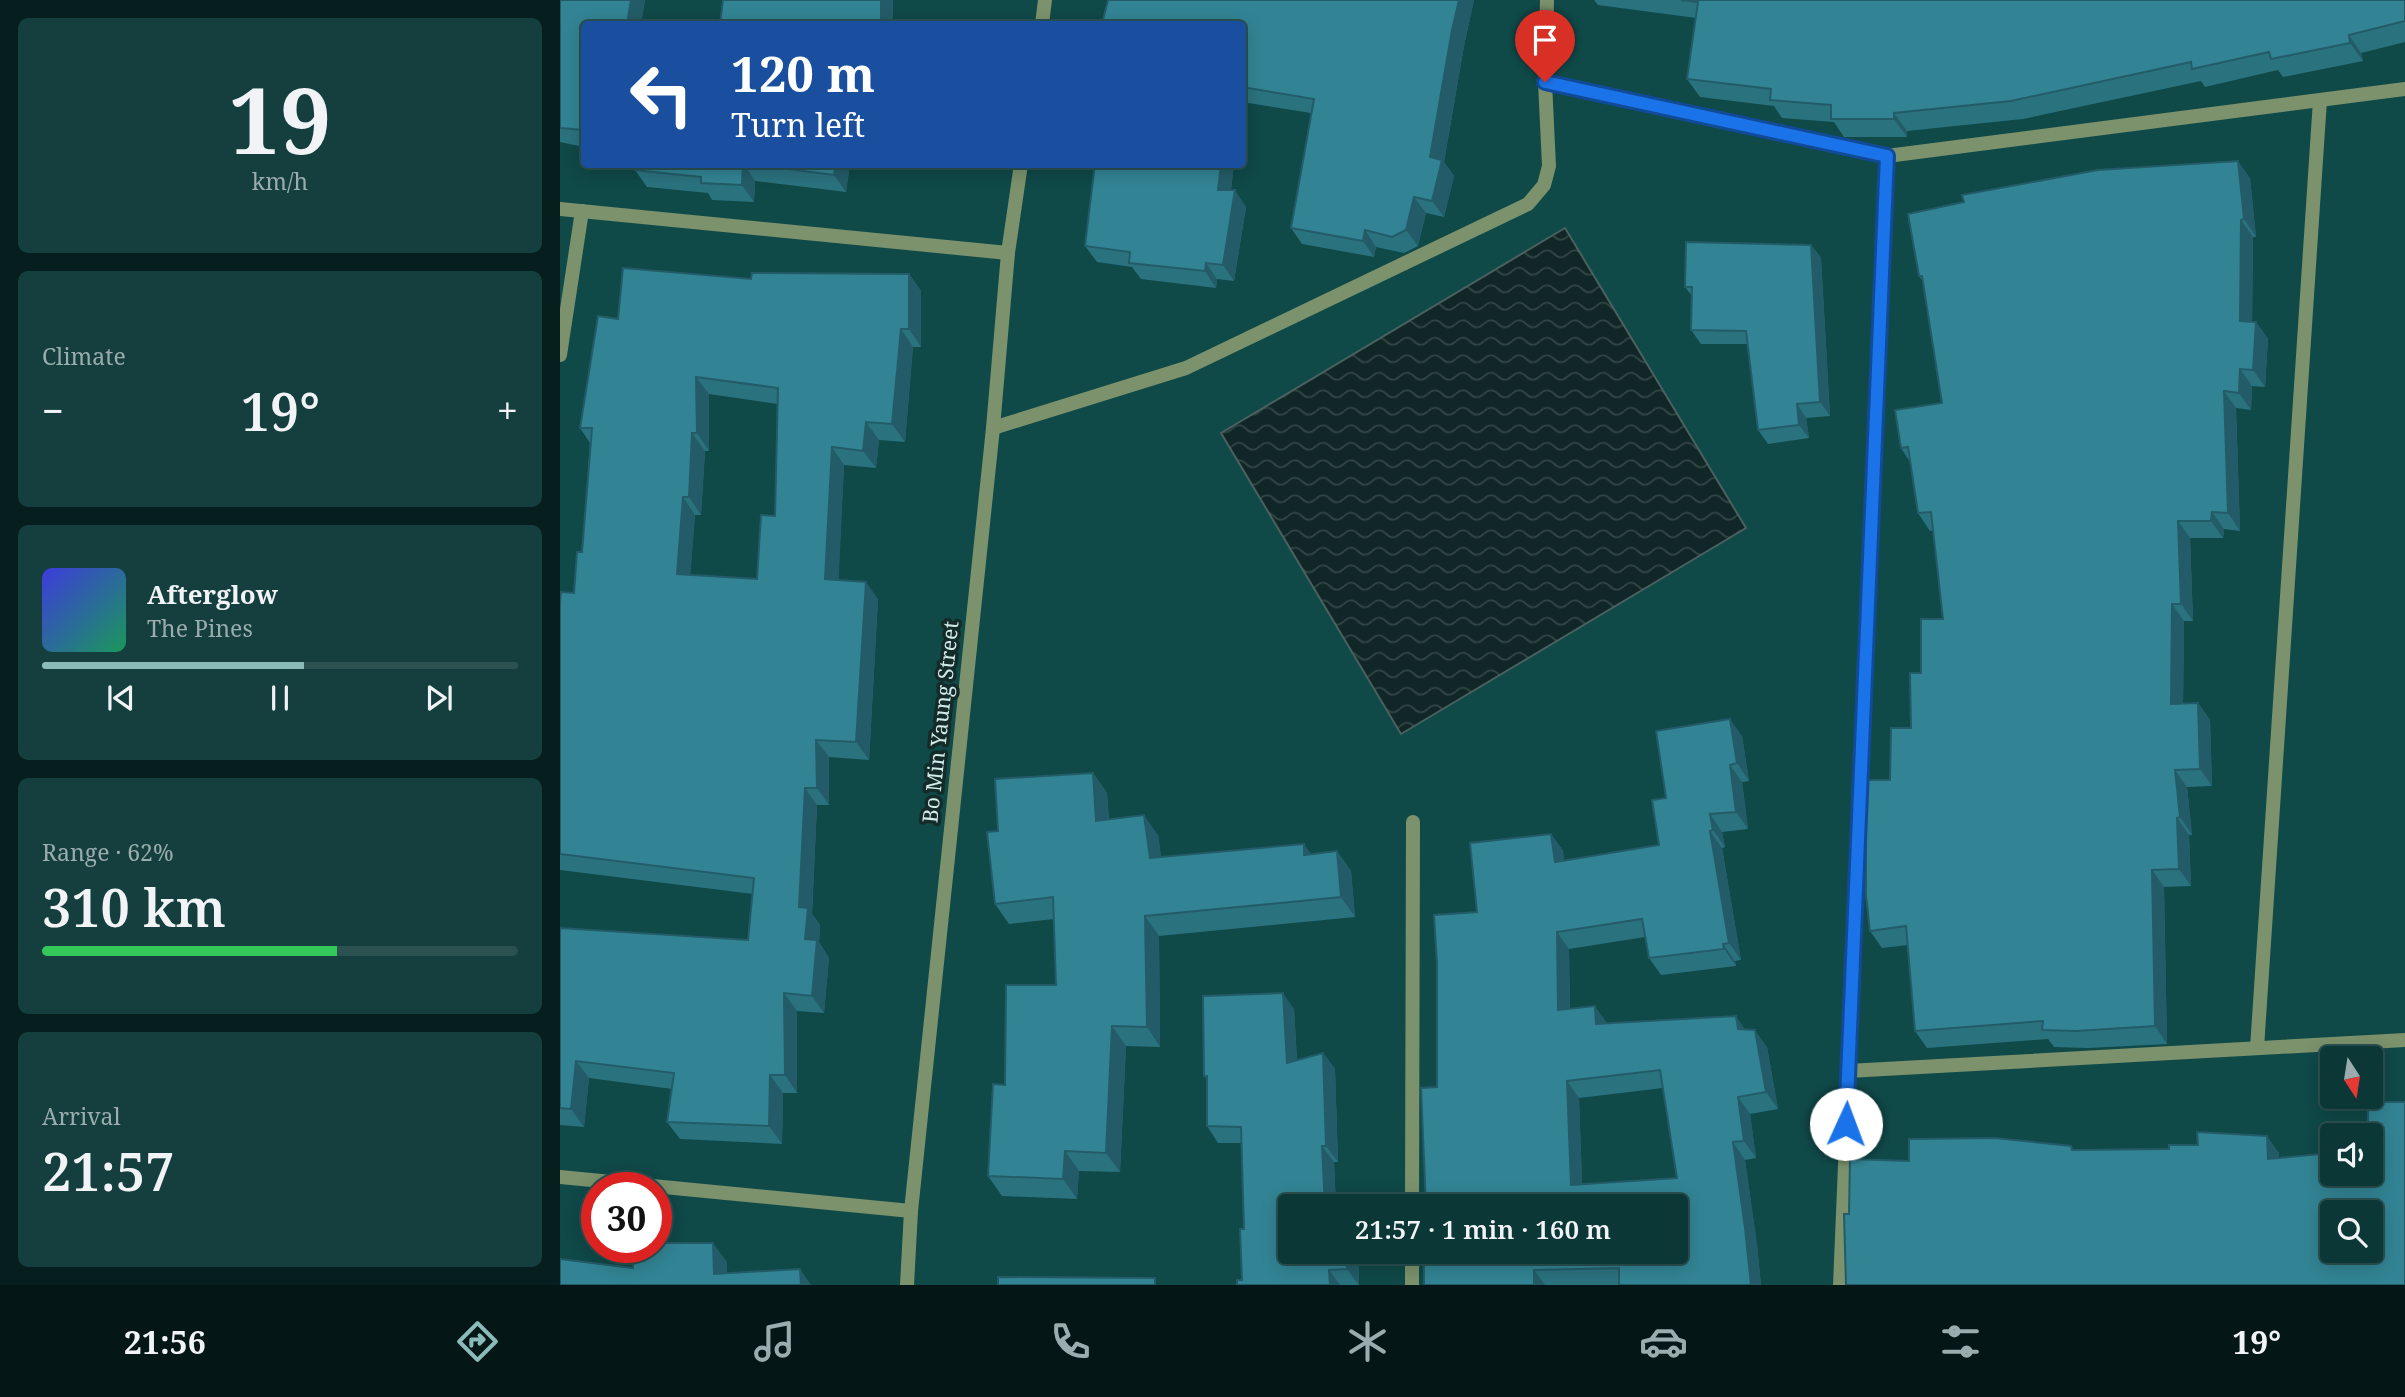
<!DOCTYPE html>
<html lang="en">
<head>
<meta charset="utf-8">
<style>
	:root { --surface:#0b3736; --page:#143f3e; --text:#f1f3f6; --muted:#9aacad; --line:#2b5151; --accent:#8bbbb9 }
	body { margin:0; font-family:"Noto Serif",serif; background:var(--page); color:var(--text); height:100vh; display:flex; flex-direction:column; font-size:26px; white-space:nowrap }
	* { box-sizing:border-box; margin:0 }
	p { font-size:23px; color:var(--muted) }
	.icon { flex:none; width:38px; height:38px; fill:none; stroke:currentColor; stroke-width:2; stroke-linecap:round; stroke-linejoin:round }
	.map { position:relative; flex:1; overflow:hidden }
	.drawer { display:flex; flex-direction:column; gap:18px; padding:18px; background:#061e1e; width:560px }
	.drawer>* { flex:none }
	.banner { position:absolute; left:21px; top:21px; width:665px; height:147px; border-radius:7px; box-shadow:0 4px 18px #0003,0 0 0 2px var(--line); background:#1a4fa0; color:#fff; overflow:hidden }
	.needle { width:46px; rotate:168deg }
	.tools { position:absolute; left:1760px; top:1046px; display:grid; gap:14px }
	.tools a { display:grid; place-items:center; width:63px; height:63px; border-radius:7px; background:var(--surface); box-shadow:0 4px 18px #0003,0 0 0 2px var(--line); font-size:35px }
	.speed { position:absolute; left:21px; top:1172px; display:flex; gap:14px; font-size:35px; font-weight:700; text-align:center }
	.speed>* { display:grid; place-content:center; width:91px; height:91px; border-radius:50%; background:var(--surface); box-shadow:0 4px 18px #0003,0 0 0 2px var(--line); line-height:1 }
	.speed .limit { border:10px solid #d22; background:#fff; color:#111 }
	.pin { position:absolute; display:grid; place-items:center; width:60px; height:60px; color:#fff; margin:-72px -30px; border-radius:50% 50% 50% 0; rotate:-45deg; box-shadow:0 0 7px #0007 }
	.pin .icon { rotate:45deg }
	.me { position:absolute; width:77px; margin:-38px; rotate:2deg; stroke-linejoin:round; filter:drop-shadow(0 0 5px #0008) }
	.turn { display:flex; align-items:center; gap:24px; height:147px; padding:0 35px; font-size:32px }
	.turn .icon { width:91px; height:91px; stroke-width:2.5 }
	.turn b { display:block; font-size:49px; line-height:60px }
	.big { font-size:52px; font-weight:600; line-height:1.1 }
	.drawer .tile { flex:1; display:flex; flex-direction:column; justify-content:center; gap:10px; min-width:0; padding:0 24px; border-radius:10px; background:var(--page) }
	.drawer .dial { align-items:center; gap:0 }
	.dial b { font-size:91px; line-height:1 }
	.song { display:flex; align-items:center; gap:21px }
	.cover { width:84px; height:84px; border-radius:10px; background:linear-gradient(135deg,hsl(240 70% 55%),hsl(150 70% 35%)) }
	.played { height:7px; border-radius:4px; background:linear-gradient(90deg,var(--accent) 55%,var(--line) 55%) }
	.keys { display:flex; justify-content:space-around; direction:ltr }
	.heat { display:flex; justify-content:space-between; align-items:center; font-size:38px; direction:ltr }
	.charge { height:10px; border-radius:5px; background:linear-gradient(90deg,#34c759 62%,var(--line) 0) }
	.trip { position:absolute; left:718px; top:1194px; width:410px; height:70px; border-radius:7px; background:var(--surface); box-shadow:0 4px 18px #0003,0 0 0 2px var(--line); font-weight:600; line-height:70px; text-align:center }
	.tabs { display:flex; height:112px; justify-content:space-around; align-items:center; background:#041616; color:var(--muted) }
	.tabs .icon { width:49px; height:49px }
	.tabs .active { color:var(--accent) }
	.tabs b { font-size:32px; color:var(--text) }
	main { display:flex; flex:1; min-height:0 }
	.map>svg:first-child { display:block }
	.water { fill:url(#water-waves); stroke:#4a6160; stroke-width:2 }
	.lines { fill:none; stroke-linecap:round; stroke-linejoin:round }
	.street { stroke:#7b926c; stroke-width:14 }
	.wall { fill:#2b727f; fill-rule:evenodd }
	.shaded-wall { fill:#235c68 }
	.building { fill:#328494; stroke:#235c68; stroke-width:2; fill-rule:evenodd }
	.route-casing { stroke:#114b97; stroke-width:18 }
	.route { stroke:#1a73e8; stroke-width:12 }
	.labels { text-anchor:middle; stroke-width:7; stroke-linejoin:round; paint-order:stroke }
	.street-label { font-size:21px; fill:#d0ebe9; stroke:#152b2a }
</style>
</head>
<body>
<main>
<section class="drawer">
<div class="tile dial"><b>19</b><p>km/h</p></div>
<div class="tile"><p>Climate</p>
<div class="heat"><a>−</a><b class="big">19°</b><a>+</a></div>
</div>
<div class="tile">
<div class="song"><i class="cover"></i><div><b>Afterglow</b><p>The Pines</p></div></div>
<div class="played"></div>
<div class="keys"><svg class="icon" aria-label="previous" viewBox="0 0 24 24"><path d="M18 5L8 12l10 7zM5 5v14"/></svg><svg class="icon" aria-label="pause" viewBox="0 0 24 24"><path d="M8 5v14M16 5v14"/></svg><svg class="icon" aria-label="next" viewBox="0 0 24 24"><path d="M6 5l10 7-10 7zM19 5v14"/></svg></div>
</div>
<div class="tile"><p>Range · 62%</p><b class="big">310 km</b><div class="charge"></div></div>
<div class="tile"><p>Arrival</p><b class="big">21:57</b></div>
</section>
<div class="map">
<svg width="1845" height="1285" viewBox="0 0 1845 1285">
	<defs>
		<pattern id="water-waves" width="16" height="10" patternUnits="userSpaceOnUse" patternTransform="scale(1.75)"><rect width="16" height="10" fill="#112626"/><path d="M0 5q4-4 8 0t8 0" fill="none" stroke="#334646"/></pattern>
	</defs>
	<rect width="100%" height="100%" fill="#0f4948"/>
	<polygon class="water" points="1005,228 1186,528 841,734 661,433"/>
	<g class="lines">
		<g class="street">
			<polyline points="482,24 485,0"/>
			<polyline points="985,82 1327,156 1845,89"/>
			<polyline points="0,209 448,253"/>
			<polyline points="0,355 22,211"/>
			<polyline points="433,428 626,368 968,204 984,185 989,166 985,82 987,0"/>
			<polyline points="1697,1048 1760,100"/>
			<polyline points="1288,1071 1845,1040"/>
			<polyline points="0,1177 351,1211"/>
			<polyline points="852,1206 853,822"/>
			<polyline points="347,1285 351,1211 433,428 448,253 461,164"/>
			<polyline points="852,1285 852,1251"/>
			<polyline points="1280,1285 1327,156"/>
		</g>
	</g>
	<g class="wall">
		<polygon points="0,0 85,0 81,24 24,24 24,147 0,142"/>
		<polygon points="548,0 914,0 904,46 884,162 894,176 884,217 866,213 858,246 844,253 816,247 814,257 742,244 731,228 751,113 682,102 682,24"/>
		<polygon points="1034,0 1845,0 1845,42 1801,53 1803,61 1723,77 1718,70 1645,87 1641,81 1463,119 1347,131 1347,137 1284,137 1274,122 1222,118 1214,106 1140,97 1127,79 1136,18 1038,5"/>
		<polygon points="66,164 290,164 286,192 195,181 194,202 152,200 148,193 87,187 75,170 75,168 68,168"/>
		<polygon points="535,164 674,164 671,190 686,207 674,281 657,279 656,288 581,279 572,267 537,262 525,246"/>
		<polygon points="1690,178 1696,237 1693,237 1692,322 1696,322 1708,339 1705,387 1692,386 1691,410 1676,408 1680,531 1664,529 1663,538 1630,538 1633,621 1624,621 1623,703 1638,703 1650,720 1652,786 1627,787 1632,835 1629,835 1631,886 1604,887 1607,1044 1528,1048 1494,1047 1488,1039 1367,1048 1355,1031 1348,945 1322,948 1310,931 1330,780 1351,728 1361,673 1383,619 1373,530 1370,531 1358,513 1350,462 1341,448 1382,403 1364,283 1359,276"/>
		<polygon points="1251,245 1261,258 1270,416 1246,418 1249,438 1208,444 1198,430 1188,344 1141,344 1131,330 1132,296 1125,287"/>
		<path d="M 349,274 L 361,291 L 361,347 L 353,347 L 345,442 L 319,440 L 316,468 L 284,465 L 278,580 L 318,599 L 309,760 L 269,757 L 269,805 L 257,805 L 252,914 L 260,925 L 259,942 L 269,958 L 264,1013 L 237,1011 L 237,1093 L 223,1093 L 222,1144 L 120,1139 L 107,1122 L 112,1089 L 29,1078 L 24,1127 L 0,1125 L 0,928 L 188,940 L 193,894 L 0,870 L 0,604 L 14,593 L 22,552 L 30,443 L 20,428 L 58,319 L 191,279 ZM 149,394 L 218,404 L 215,516 L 197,579 L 130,575 L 135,515 L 141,515 L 145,451 L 149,451 Z"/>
		<path d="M 1182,736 L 1189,781 L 1182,782 L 1188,829 L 1162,832 L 1165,847 L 1162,848 L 1181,960 L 1175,961 L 1176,966 L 1101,975 L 1089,958 L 1085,937 L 1009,949 L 1010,1009 L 1047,1023 L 1185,1030 L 1207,1047 L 1218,1109 L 1190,1114 L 1196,1158 L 1185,1160 L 1197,1245 L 1201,1285 L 864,1285 L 864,1251 L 1115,1251 L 866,1206 L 877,1087 L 917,912 L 991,834 L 1003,851 L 1004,861 L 1099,845 L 1106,798 ZM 1103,1088 L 1117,1178 L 1022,1185 L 1019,1098 Z"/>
		<polygon points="533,773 547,793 549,819 598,835 601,857 751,854 777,851 791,871 795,917 599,936 600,1047 566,1046 560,1172 519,1171 517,1199 442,1196 428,1176 445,1085 496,985 494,919 449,924 435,904 438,831"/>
		<polygon points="734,1009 737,1060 763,1053 775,1069 778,1162 774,1162 776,1206 730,1206 798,1251 799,1285 677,1285 682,1280 684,1229 682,1143 658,1143 647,1126 647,1080 644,1076"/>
	</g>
	<g class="shaded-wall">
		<polygon points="71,0 85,0 81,24 67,24"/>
		<rect x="321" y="0" width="12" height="24"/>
		<polygon points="899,0 914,0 904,46 884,162 894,176 884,217 872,201 870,157 892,30"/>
		<polygon points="1789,35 1801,53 1803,61 1790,43"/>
		<polygon points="1334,113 1347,131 1347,137 1334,119"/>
		<polygon points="1678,161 1690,178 1696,237 1684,219"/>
		<polygon points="184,164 195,181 194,202 182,185"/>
		<polygon points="276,164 290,164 286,192 274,175"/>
		<polygon points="661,164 674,164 669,206 658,190"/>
		<polygon points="675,190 686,207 674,281 663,265"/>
		<polygon points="854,197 866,213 858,246 846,230"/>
		<polygon points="1681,220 1693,237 1692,338 1680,321"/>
		<polygon points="805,230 816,247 814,257 803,241"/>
		<polygon points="1251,245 1261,258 1270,416 1260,402"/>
		<polygon points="646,263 657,279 656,288 645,271"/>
		<polygon points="349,274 361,291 361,347 349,329"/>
		<polygon points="1696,322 1708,339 1705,387 1693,370"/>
		<polygon points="341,329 353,347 345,442 332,424"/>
		<polygon points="1680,369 1692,386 1691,410 1679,393"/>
		<polygon points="136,377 149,394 149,451 137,433"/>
		<polygon points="1664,391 1676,408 1680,531 1668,513"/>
		<polygon points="1237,404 1246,418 1249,438 1239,425"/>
		<polygon points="306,422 319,440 316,468 303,451"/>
		<polygon points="132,433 145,451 141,515 129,497"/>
		<polygon points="272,447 284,465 278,596 265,579"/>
		<polygon points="123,497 135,515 129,592 117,574"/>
		<polygon points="1652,512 1664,529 1663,538 1651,521"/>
		<polygon points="1618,521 1630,538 1633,621 1621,604"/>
		<polygon points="306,582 318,599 309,760 296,742"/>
		<polygon points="1612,604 1624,621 1623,721 1611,704"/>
		<polygon points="1638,703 1650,720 1652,786 1640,769"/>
		<polygon points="1170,719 1182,736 1189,781 1177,763"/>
		<polygon points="256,740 269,757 269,805 257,788"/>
		<polygon points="1170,765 1182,782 1188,829 1176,812"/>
		<polygon points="1615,770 1627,787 1632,835 1620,817"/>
		<polygon points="533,773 547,793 550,841 536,821"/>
		<polygon points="245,788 257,805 252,914 260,925 259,942 269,958 264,1013 252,996 245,939 239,907"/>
		<polygon points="1150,814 1162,832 1165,847 1153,830"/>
		<polygon points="584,815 598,835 604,878 590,858"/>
		<polygon points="1617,818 1629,835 1631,886 1619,869"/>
		<polygon points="1150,831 1162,848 1181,960 1169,943"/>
		<polygon points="991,834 1003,851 1007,880 995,862"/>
		<polygon points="744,844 758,864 744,855"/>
		<polygon points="777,851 791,871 795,917 781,897"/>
		<polygon points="1592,870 1604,887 1607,1044 1595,1026"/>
		<polygon points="585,916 599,936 600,1047 587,1027"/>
		<polygon points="997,932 1009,949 1010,1027 998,1010"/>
		<polygon points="1163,944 1175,961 1176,966 1164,949"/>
		<polygon points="224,993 237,1011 237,1093 225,1075"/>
		<polygon points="723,993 734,1009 738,1079 727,1063"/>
		<polygon points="1035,1006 1047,1023 1036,1024"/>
		<polygon points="1176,1016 1188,1034 1178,1029"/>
		<polygon points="552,1026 566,1046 560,1172 546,1153"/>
		<polygon points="1195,1030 1207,1047 1218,1109 1206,1092"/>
		<polygon points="763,1053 775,1069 778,1162 766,1146"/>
		<polygon points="16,1061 29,1078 24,1127 11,1109"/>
		<polygon points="210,1075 223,1093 222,1144 209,1126"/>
		<polygon points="1007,1081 1019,1098 1023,1203 1011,1185"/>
		<polygon points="1178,1097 1190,1114 1196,1158 1184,1141"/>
		<polygon points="1707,1136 1719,1153 1720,1177 1708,1159"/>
		<polygon points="1173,1142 1185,1160 1197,1245 1201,1285 1191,1285"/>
		<polygon points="762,1146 774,1162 776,1206 765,1206"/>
		<polygon points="505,1151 519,1171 517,1199 503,1179"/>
		<polygon points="153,1243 167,1262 167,1285 154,1274"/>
		<polygon points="787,1251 798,1251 799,1285 787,1269"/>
		<polygon points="240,1269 251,1285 241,1285"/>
		<polygon points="769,1270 780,1285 770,1285"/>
		<polygon points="974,1270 985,1285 974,1285"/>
	</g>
	<g class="building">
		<polygon points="0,0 71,0 67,24 24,24 24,130 0,128"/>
		<polygon points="163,0 321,0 321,24 160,24"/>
		<polygon points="548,0 899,0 892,30 870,157 882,160 872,201 854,197 846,230 832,237 805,230 803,241 731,228 754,99 682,87 682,24 542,24"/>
		<polygon points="1121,0 1845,0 1845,21 1789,35 1790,43 1711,59 1709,52 1632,69 1631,62 1451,101 1334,113 1334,119 1271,119 1271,105 1210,100 1211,89 1127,79 1138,2"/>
		<polygon points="1678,161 1684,219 1681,220 1680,321 1696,322 1693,370 1680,369 1679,393 1664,391 1668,513 1652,512 1651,521 1618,521 1621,604 1612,604 1611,704 1638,703 1640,769 1615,770 1620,817 1617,818 1619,869 1592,870 1595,1026 1516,1031 1482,1030 1483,1021 1355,1031 1346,926 1310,931 1306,895 1306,780 1330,780 1331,728 1351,728 1350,673 1361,673 1361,619 1383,619 1371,512 1358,513 1348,447 1341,448 1335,410 1382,403 1362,276 1359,276 1348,214 1404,202 1402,195 1538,170"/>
		<polygon points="76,164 183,164 182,185 141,183 141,177 75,170"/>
		<polygon points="189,164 276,164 274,175"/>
		<polygon points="535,164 661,164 658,190 675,190 663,265 646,263 645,271 569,263 570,252 525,246"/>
		<polygon points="1126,242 1251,245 1260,402 1237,404 1239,425 1198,430 1186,331 1131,330 1132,287 1125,287"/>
		<path d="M 63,268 L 191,279 L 192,273 L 349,274 L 349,329 L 341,329 L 332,424 L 306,422 L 303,451 L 272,447 L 265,579 L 306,582 L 296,742 L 256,740 L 257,788 L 245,788 L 239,907 L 248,908 L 245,939 L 257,940 L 252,996 L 224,993 L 225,1075 L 210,1075 L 209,1126 L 107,1122 L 114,1073 L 16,1061 L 11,1109 L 0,1108 L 0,928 L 188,940 L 194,878 L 0,854 L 0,604 L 1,592 L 14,593 L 17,552 L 22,552 L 32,428 L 20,428 L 38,316 L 58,319 ZM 136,377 L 218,388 L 215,516 L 201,515 L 197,579 L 117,574 L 123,497 L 129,497 L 132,433 L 137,433 Z"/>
		<path d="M 1170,719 L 1177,763 L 1170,765 L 1176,812 L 1150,814 L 1153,830 L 1150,831 L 1169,943 L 1163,944 L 1164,949 L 1089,958 L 1082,919 L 997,932 L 998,1010 L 1035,1006 L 1036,1024 L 1176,1016 L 1178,1029 L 1195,1030 L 1206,1092 L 1178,1097 L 1184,1141 L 1173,1142 L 1185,1228 L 1191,1285 L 1059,1285 L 1059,1268 L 974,1270 L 974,1285 L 864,1285 L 864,1251 L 1115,1251 L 1115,1206 L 866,1206 L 861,1088 L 877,1087 L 877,963 L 874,915 L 917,912 L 910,843 L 991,834 L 995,862 L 1099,845 L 1092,800 L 1106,798 L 1096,731 ZM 1100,1070 L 1117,1178 L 1011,1185 L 1007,1081 Z"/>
		<polygon points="533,773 536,821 584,815 590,858 744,844 744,855 777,851 781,897 585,916 587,1027 552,1026 546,1153 505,1151 503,1179 428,1176 433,1084 445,1085 446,985 496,985 493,897 435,904 427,832 438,831 435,779"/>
		<polygon points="723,993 727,1063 763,1053 766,1146 762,1146 765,1206 730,1206 730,1251 787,1251 787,1269 769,1270 770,1285 677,1285 677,1280 682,1280 680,1229 684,1229 681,1127 647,1126 647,1076 644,1076 643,996"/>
		<path d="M 1808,1102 L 1845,1102 L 1845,1285 L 1286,1285 L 1284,1214 L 1289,1214 L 1290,1159 L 1349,1161 L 1349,1139 L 1435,1138 L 1511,1146 L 1512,1150 L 1609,1149 L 1609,1145 L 1638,1145 L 1637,1132 L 1707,1136 L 1708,1159 L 1773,1153 L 1773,1174 L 1811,1174 L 1811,1136 L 1808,1136 ZM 1773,1213 L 1811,1213 L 1811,1251 L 1773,1251 Z"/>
		<polygon points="96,1243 153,1243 154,1274 240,1269 241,1285 0,1285 0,1259 73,1268 72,1248 96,1248"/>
		<polygon points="438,1277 595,1278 595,1285 438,1285"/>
	</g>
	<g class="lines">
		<defs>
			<polyline id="route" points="985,82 1327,156 1286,1124"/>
		</defs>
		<use href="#route" class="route-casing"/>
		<use href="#route" class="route"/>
	</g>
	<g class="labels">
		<g class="street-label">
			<text transform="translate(381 722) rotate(-84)" y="7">Bo Min Yaung Street</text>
		</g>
	</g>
</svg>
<div class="tools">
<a><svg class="needle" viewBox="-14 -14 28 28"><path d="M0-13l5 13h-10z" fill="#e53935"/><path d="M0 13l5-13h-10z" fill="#9aacad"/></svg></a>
<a><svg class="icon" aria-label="sound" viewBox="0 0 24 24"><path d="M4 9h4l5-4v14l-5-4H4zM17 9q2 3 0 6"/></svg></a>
<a><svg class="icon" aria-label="search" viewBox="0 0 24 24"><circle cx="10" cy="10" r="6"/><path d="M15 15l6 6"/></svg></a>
</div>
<div class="speed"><div class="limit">30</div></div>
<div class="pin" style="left:985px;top:82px;background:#d93025"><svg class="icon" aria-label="arrive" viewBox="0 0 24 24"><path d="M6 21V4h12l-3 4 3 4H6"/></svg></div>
<svg class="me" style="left:1286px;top:1124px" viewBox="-20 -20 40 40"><circle r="19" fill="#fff"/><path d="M0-13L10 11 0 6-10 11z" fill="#1a73e8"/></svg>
<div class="trip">21:57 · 1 min · 160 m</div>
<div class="banner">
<div class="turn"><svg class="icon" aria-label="left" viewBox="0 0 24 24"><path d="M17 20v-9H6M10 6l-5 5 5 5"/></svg><div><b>120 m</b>Turn left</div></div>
</div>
</div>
</main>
<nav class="tabs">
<b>21:56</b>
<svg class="icon active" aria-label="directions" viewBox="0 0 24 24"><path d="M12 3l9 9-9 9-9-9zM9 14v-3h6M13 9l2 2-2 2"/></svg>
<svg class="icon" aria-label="music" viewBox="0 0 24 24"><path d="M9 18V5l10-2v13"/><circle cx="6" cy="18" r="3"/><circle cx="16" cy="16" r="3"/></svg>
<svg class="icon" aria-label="phone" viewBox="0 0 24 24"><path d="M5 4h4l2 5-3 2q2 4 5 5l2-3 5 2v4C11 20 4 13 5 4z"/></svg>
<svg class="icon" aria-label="climate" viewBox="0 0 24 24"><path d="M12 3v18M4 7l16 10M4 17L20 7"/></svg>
<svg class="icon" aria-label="car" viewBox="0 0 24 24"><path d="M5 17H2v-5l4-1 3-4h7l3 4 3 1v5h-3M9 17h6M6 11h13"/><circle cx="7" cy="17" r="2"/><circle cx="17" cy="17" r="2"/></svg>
<svg class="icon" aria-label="filters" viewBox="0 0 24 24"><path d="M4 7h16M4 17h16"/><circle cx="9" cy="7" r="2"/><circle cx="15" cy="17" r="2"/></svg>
<b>19°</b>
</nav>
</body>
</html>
